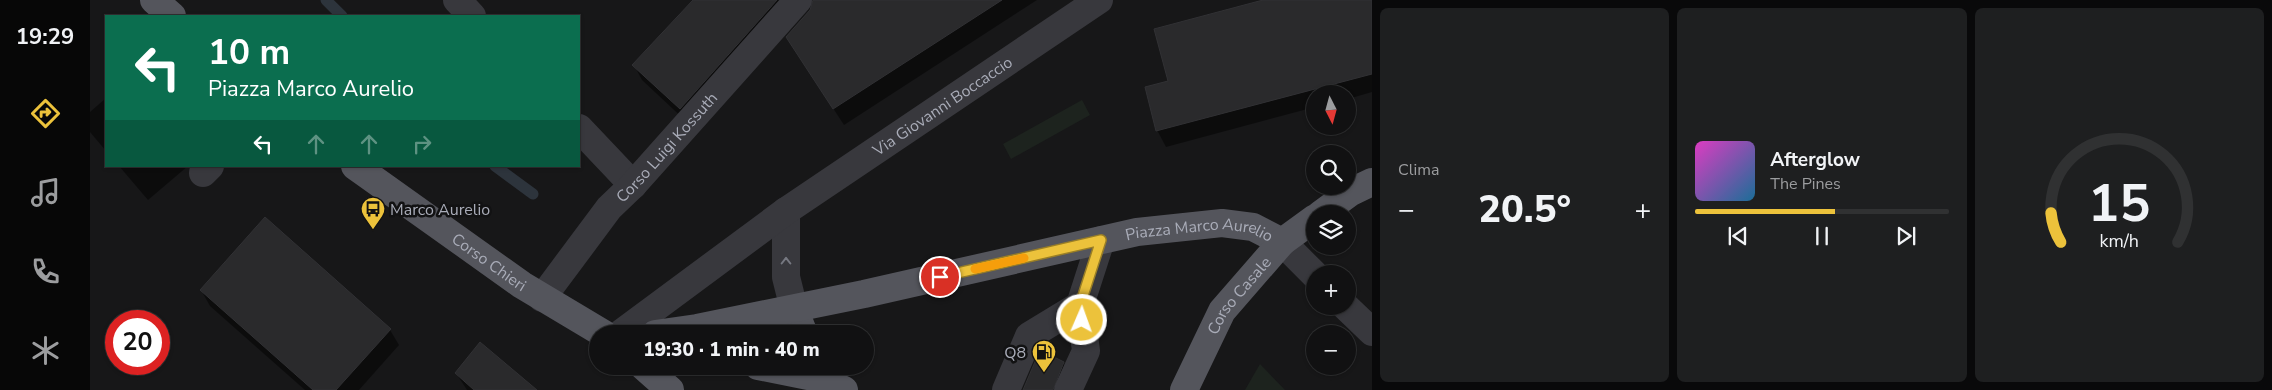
<!DOCTYPE html>
<html lang="it">
<head>
<meta charset="utf-8">
<style>
	:root { --surface:#111112; --page:#1e1f20; --text:#f1f3f6; --muted:#9c9d9f; --line:#303132; --accent:#ecc23b }
	body { margin:0; font-family:"Nunito Sans",sans-serif; background:var(--page); color:var(--text); height:100vh; display:flex; flex-direction:column; font-size:19px; white-space:nowrap }
	* { box-sizing:border-box; margin:0 }
	p { font-size:16px; color:var(--muted) }
	.icon { flex:none; width:28px; height:28px; fill:none; stroke:currentColor; stroke-width:2; stroke-linecap:round; stroke-linejoin:round }
	.map { position:relative; flex:1; overflow:hidden }
	.side { display:flex; flex-direction:column; gap:8px; padding:8px; background:#09090a; width:900px }
	.side>* { flex:none }
	.hud { position:absolute; left:15px; top:15px; width:475px; height:152px; border-radius:0px; box-shadow:0 1px 4px #0004,0 0 0 1px var(--line); background:#0b6e4f; color:#fff; overflow:hidden }
	.needle { width:32px; rotate:174deg }
	.buttons { position:absolute; left:1216px; top:85px; display:grid; gap:10px }
	.buttons a { display:grid; place-items:center; width:50px; height:50px; border-radius:50%; background:var(--surface); box-shadow:0 1px 4px #0004,0 0 0 1px var(--line); font-size:25px }
	.speed { position:absolute; left:15px; top:310px; display:flex; gap:10px; font-size:25px; font-weight:700; text-align:center }
	.speed>* { display:grid; place-content:center; width:65px; height:65px; border-radius:50%; background:var(--surface); box-shadow:0 1px 4px #0004,0 0 0 1px var(--line); line-height:1 }
	.speed .limit { border:8px solid #d22; background:#fff; color:#111 }
	.pin { position:absolute; display:grid; place-items:center; width:42px; height:42px; color:#fff; margin:-21px; border:2px solid #fff; border-radius:50%; box-shadow:0 1px 5px #0007 }
	.me { position:absolute; width:55px; margin:-28px; rotate:2deg; stroke-linejoin:round; filter:drop-shadow(0 0 4px #0008) }
	.turn { display:flex; align-items:center; gap:18px; height:105px; padding:0 20px; font-size:22px }
	.turn .icon { width:65px; height:65px; stroke-width:2.5 }
	.turn b { display:block; font-size:35px; line-height:42px }
	.lanes { display:flex; align-items:center; height:48px; padding:0 20px; background:#0003; justify-content:center; gap:25px; direction:ltr }
	.lanes .off { opacity:.35 }
	.big { font-size:38px; font-weight:800; line-height:1.1 }
	.side .card { flex:1; display:flex; flex-direction:column; justify-content:center; gap:8px; min-width:0; padding:0 18px; border-radius:8px; background:var(--page) }
	.side .dial { align-items:center; gap:0 }
	.dial svg { height:130px; overflow:visible; fill:none; stroke:var(--line); stroke-width:7; stroke-linecap:round; text-anchor:middle }
	.dial text { fill:var(--text); stroke:none }
	.song { display:flex; align-items:center; gap:15px }
	.cover { width:60px; height:60px; border-radius:8px; background:linear-gradient(135deg,hsl(310 70% 55%),hsl(200 70% 35%)) }
	.played { height:5px; border-radius:2px; background:linear-gradient(90deg,var(--accent) 55%,var(--line) 55%) }
	.keys { display:flex; justify-content:space-around; direction:ltr }
	.heat { display:flex; justify-content:space-between; align-items:center; font-size:28px; direction:ltr }
	.side .tiles { flex:1; display:grid; gap:8px; grid-template-columns:repeat(3,1fr) }
	.trip { position:absolute; left:499px; top:325px; width:285px; height:50px; border-radius:25px; background:var(--surface); box-shadow:0 1px 4px #0004,0 0 0 1px var(--line); font-weight:800; line-height:50px; text-align:center }
	main { display:flex; flex:1; min-height:0 }
	.menu { display:flex; flex-direction:column; width:90px; justify-content:space-around; align-items:center; background:#070707; color:var(--muted) }
	.menu .icon { width:35px; height:35px }
	.menu .current { color:var(--accent) }
	.menu b { font-size:22px; color:var(--text) }
	.map>svg:first-child { display:block }
	.green { fill:#1d231e }
	.shadow { fill:#0007 }
	.lines { fill:none; stroke-linecap:round; stroke-linejoin:round }
	.stream { stroke:#2d343c; stroke-width:11 }
	.building { fill:#2a2a2c; stroke:#313134 }
	.minor { stroke:#38383d; stroke-width:28 }
	.major { stroke:#54555c; stroke-width:28 }
	.oneway { stroke:#767881 }
	.route-casing { stroke:#997e26; stroke-width:12 }
	.route { stroke:#ecc23b; stroke-width:9 }
	.slow { stroke:#f59e0b; stroke-width:9 }
	.labels { text-anchor:middle; stroke-width:5; stroke-linejoin:round; paint-order:stroke }
	.street-label { font-size:16px; fill:#a9acb8; stroke:#121213 }
	.poi-label { font-size:16px; fill:#a9acb8; stroke:#121213; text-anchor:start }
</style>
</head>
<body>
<main>
<nav class="menu">
<b>19:29</b>
<svg class="icon current" aria-label="directions" viewBox="0 0 24 24"><path d="M12 3l9 9-9 9-9-9zM9 14v-3h6M13 9l2 2-2 2"/></svg>
<svg class="icon" aria-label="music" viewBox="0 0 24 24"><path d="M9 18V5l10-2v13"/><circle cx="6" cy="18" r="3"/><circle cx="16" cy="16" r="3"/></svg>
<svg class="icon" aria-label="phone" viewBox="0 0 24 24"><path d="M5 4h4l2 5-3 2q2 4 5 5l2-3 5 2v4C11 20 4 13 5 4z"/></svg>
<svg class="icon" aria-label="climate" viewBox="0 0 24 24"><path d="M12 3v18M4 7l16 10M4 17L20 7"/></svg>
</nav>
<div class="map">
<svg width="1282" height="390" viewBox="0 0 1282 390">
	<rect width="100%" height="100%" fill="#171718"/>
	<g class="green">
		<polygon points="992,100 1000,115 921,159 913,144"/>
		<polygon points="1170,364 1195,390 1155,390"/>
	</g>
	<g class="shadow">
		<polygon points="604,0 713,0 598,123 552,80 544,65"/>
		<polygon points="764,0 947,0 754,125 700,42"/>
		<polygon points="1178,0 1282,0 1282,92 1258,99 1258,94 1225,94 1225,107 1076,147 1067,130 1079,82"/>
		<polygon points="16,98 16,151 0,132 0,112"/>
		<polygon points="29,166 98,166 58,200"/>
		<polygon points="111,290 300,330 309,345 269,390 215,390 120,306"/>
		<polygon points="973,363 977,370 968,390 934,390"/>
		<polygon points="366,373 445,390 377,390"/>
	</g>
	<g class="lines">
		<g class="stream">
			<polyline points="236,0 252,16"/>
			<polyline points="405,166 443,194"/>
		</g>
	</g>
	<g class="building">
		<polygon points="603,0 687,0 590,109 542,65"/>
		<polygon points="723,0 912,0 743,109 696,37 720,10"/>
		<polygon points="1173,0 1282,0 1282,74 1066,131 1055,87 1078,81 1064,29"/>
		<polygon points="175,217 301,329 246,390 223,390 110,290"/>
		<polygon points="390,342 447,390 384,390 365,373"/>
		<polygon points="950,350 974,362 963,390 933,390"/>
	</g>
	<g class="lines">
		<g class="minor">
			<polyline points="367,0 382,16"/>
			<polyline points="489,128 543,185"/>
			<polyline points="113,173 120,166"/>
			<polyline points="696,211 696,277 704,309"/>
			<polyline points="1192,242 1225,275"/>
			<path id="s1" d="M 452,298 L 519,208 L 543,185 L 708,0"/>
			<polyline points="1255,306 1282,332"/>
			<path id="s2" d="M 530,334 L 696,211 L 1009,0"/>
			<polyline points="916,390 939,336 990,305 1011,240"/>
			<polyline points="978,390 996,351 990,305"/>
		</g>
		<g class="major">
			<polyline points="64,0 82,16"/>
			<path id="s3" d="M 265,166 L 432,285 L 514,334"/>
			<polyline points="1231,214 1261,192 1282,182"/>
			<polyline points="704,309 714,334"/>
			<path id="s4" d="M 565,334 L 607,328 L 774,294 L 1047,232 L 1132,223 L 1163,227 L 1192,242"/>
			<polyline points="553,366 580,390"/>
			<polyline points="668,366 728,378 754,390"/>
			<path id="s5" d="M 1094,390 L 1132,311 L 1192,242 L 1225,218"/>
		</g>
	</g>
	<defs><path id="oneway-chevron" d="M-2-3.5L2.5 0L-2 3.5" fill="none" stroke-width="1.6" stroke-linecap="round" stroke-linejoin="round" transform="scale(1.25)"/></defs>
	<use class="oneway" href="#oneway-chevron" transform="translate(696 261) rotate(-90)"/>
	<g class="lines">
		<defs>
			<polyline id="route" points="850,277 1011,240 990,305 992,320"/>
		</defs>
		<use href="#route" class="route-casing"/>
		<use href="#route" class="route"/>
		<polyline class="slow" points="885,269 934,258"/>
	</g>
	<defs>
		<symbol id="bus-pin" viewBox="-11 -11 22 30"><path d="M0 17L-7.5 6A9.5 9.5 0 1 1 7.5 6Z" fill="#ecc23b" stroke="#121213"/><path d="M-5-6H5V4H4V6H2V4H-2V6H-4V4H-5ZM-3.5-4V0h7V-4ZM-3.5 1.2v1.5H-2V1.2ZM2 1.2v1.5H3.5V1.2Z" fill="#111"/></symbol>
		<symbol id="fuel-pin" viewBox="-11 -11 22 30"><path d="M0 17L-7.5 6A9.5 9.5 0 1 1 7.5 6Z" fill="#ecc23b" stroke="#121213"/><path d="M-5.5-6h7V0h2V4h1.3V-2.5L3-4.5l.8-.8L6-3V5H2.5V1h-1V6h-7ZM-4.2-4.7v3.2H.2V-4.7Z" fill="#111"/></symbol>
	</defs>
	<g fill-rule="evenodd">
		<use href="#bus-pin" x="269" y="195" width="28" height="38"/>
		<use href="#fuel-pin" x="940" y="338" width="28" height="38"/>
	</g>
	<g class="labels">
		<g class="street-label">
			<text dy="6" stroke="none"><textPath href="#s2" startOffset="395">Via Giovanni Boccaccio</textPath></text>
			<text dy="6" stroke="none"><textPath href="#s1" startOffset="196">Corso Luigi Kossuth</textPath></text>
			<text dy="6" stroke="none"><textPath href="#s4" startOffset="556">Piazza Marco Aurelio</textPath></text>
			<text dy="6" stroke="none"><textPath href="#s3" startOffset="165">Corso Chieri</textPath></text>
			<text dy="6" stroke="none"><textPath href="#s5" startOffset="110">Corso Casale</textPath></text>
		</g>
		<g class="poi-label">
			<text x="300" y="215">Marco Aurelio</text>
			<text x="936" y="358" text-anchor="end">Q8</text>
		</g>
	</g>
</svg>
<div class="buttons">
<a><svg class="needle" viewBox="-14 -14 28 28"><path d="M0-13l5 13h-10z" fill="#e53935"/><path d="M0 13l5-13h-10z" fill="#9c9d9f"/></svg></a>
<a><svg class="icon" aria-label="search" viewBox="0 0 24 24"><circle cx="10" cy="10" r="6"/><path d="M15 15l6 6"/></svg></a>
<a><svg class="icon" aria-label="layers" viewBox="0 0 24 24"><path d="M12 4l9 5-9 5-9-5zM3 14l9 5 9-5"/></svg></a>
<a>+</a>
<a>−</a>
</div>
<div class="speed"><div class="limit">20</div></div>
<div class="pin" style="left:850px;top:277px;background:#d93025"><svg class="icon" aria-label="arrive" viewBox="0 0 24 24"><path d="M6 21V4h12l-3 4 3 4H6"/></svg></div>
<svg class="me" style="left:992px;top:320px" viewBox="-20 -20 40 40"><circle r="17" fill="#ecc23b" stroke="#fff" stroke-width="3"/><path d="M0-11L8 9 0 5-8 9z" fill="#fff"/></svg>
<div class="trip">19:30 · 1 min · 40 m</div>
<div class="hud">
<div class="turn"><svg class="icon" aria-label="left" viewBox="0 0 24 24"><path d="M17 20v-9H6M10 6l-5 5 5 5"/></svg><div><b>10 m</b>Piazza Marco Aurelio</div></div>
<div class="lanes"><svg class="icon" aria-label="left" viewBox="0 0 24 24"><path d="M17 20v-9H6M10 6l-5 5 5 5"/></svg><svg class="icon off" aria-label="ahead" viewBox="0 0 24 24"><path d="M12 20V5M6 11l6-6 6 6"/></svg><svg class="icon off" aria-label="ahead" viewBox="0 0 24 24"><path d="M12 20V5M6 11l6-6 6 6"/></svg><svg class="icon off" aria-label="right" viewBox="0 0 24 24"><path d="M7 20v-9h11M14 6l5 5-5 5"/></svg></div>
</div>
</div>
<section class="side">
<div class="tiles">
<div class="card"><p>Clima</p>
<div class="heat"><a>−</a><b class="big">20.5°</b><a>+</a></div>
</div>
<div class="card">
<div class="song"><i class="cover"></i><div><b>Afterglow</b><p>The Pines</p></div></div>
<div class="played"></div>
<div class="keys"><svg class="icon" aria-label="previous" viewBox="0 0 24 24"><path d="M18 5L8 12l10 7zM5 5v14"/></svg><svg class="icon" aria-label="pause" viewBox="0 0 24 24"><path d="M8 5v14M16 5v14"/></svg><svg class="icon" aria-label="next" viewBox="0 0 24 24"><path d="M6 5l10 7-10 7zM19 5v14"/></svg></div>
</div>
<div class="card dial"><svg viewBox="0 0 100 80">
<path d="M14 69A42 42 0 1 1 86 69"/>
<path d="M14 69A42 42 0 0 1 8 51" stroke="#ecc23b"/>
<text x="50" y="56" font-size="32" font-weight="700">15</text>
<text x="50" y="72" font-size="11">km/h</text>
</svg></div>
</div>
</section>
</main>
</body>
</html>
